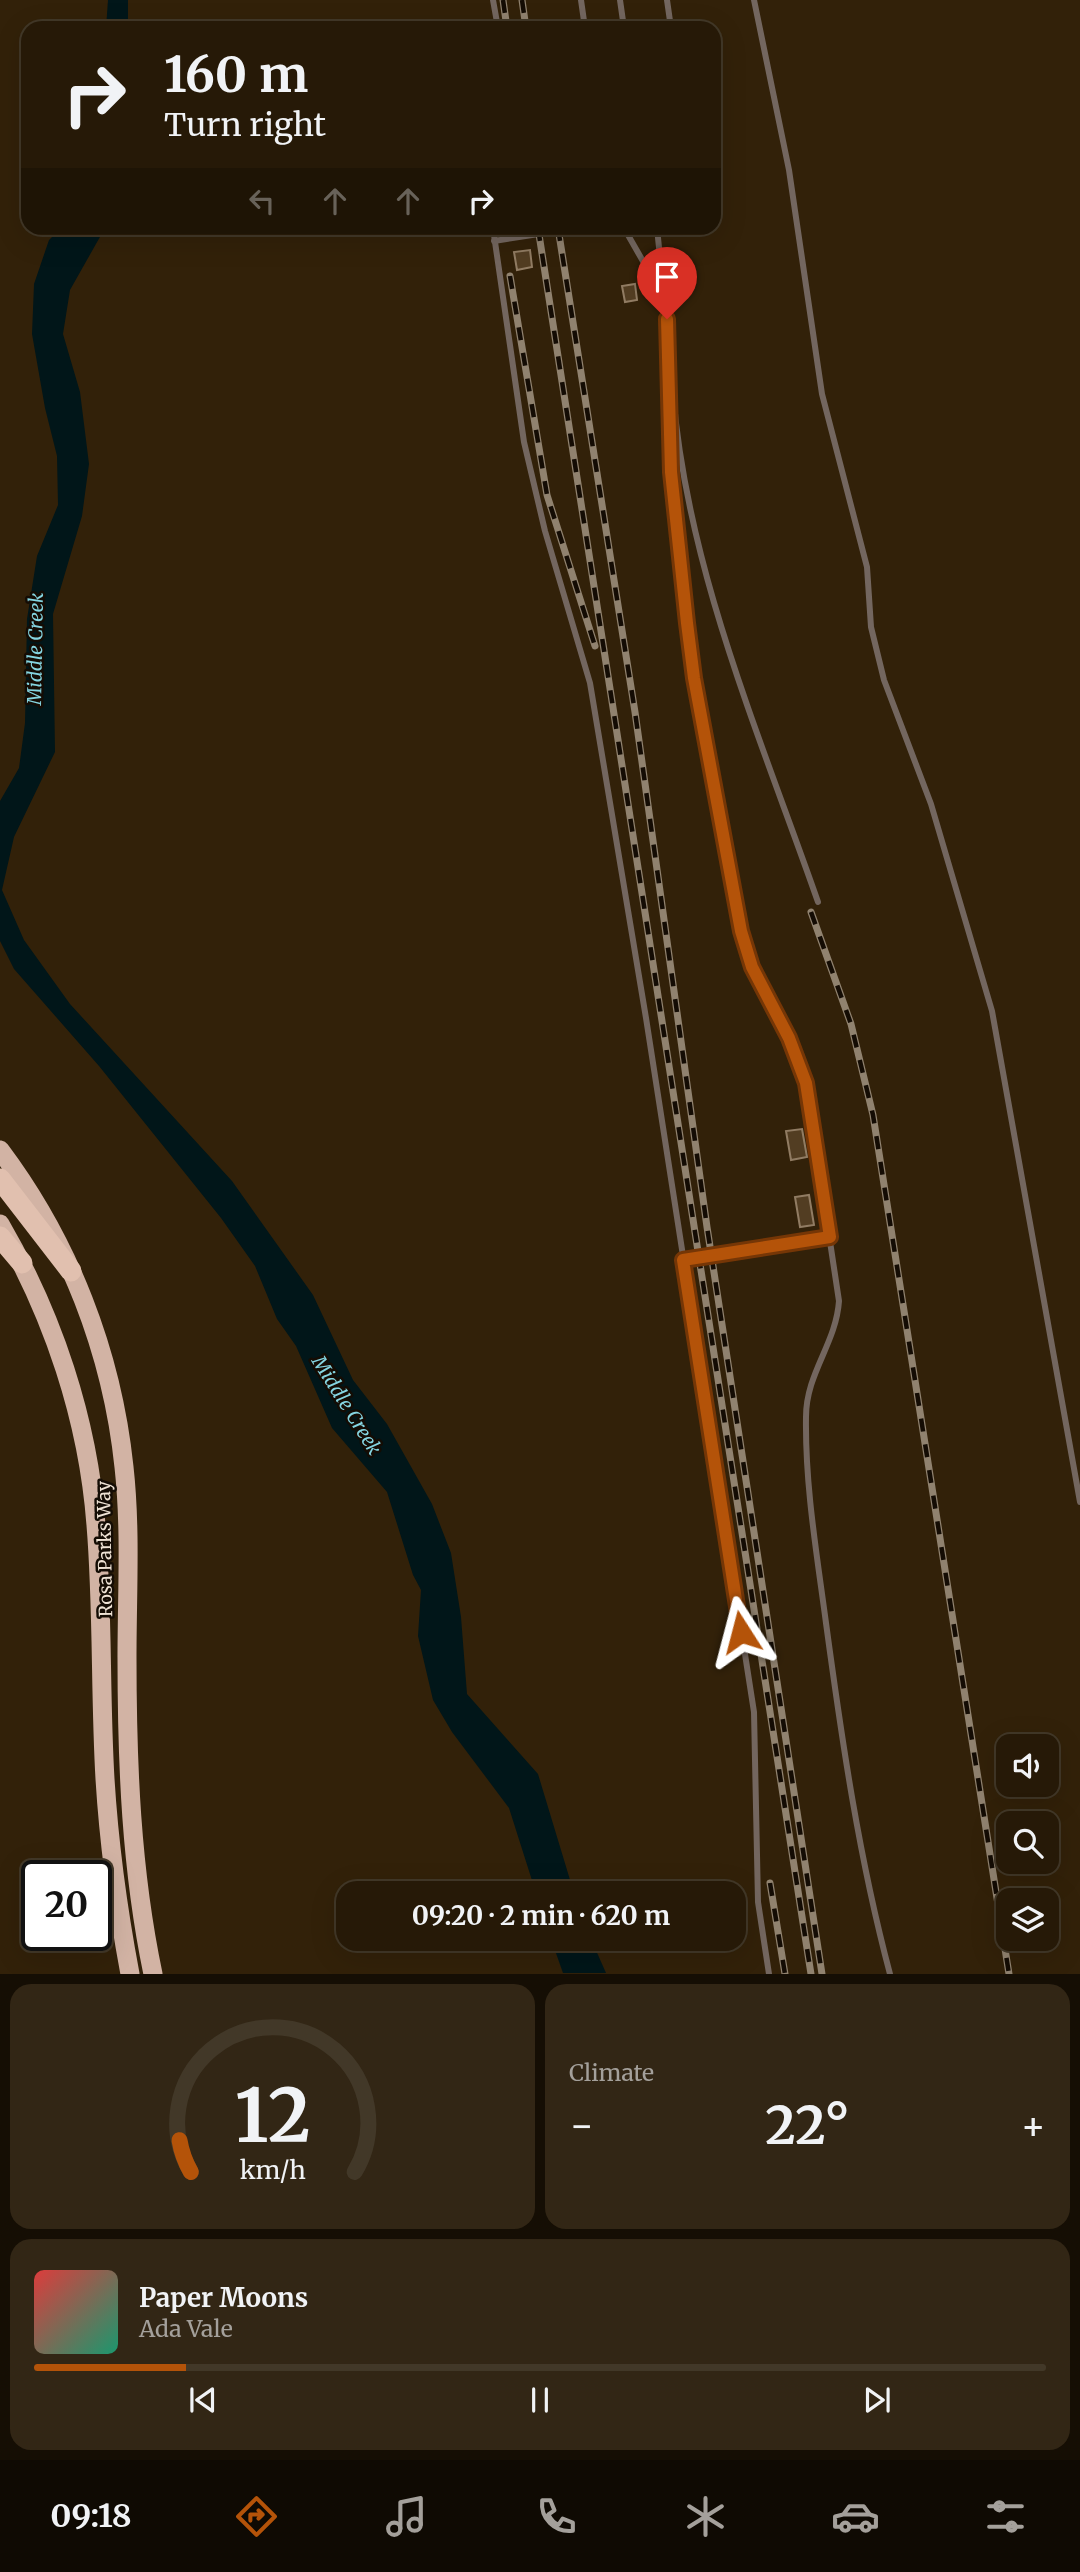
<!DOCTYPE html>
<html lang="en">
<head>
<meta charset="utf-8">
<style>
	:root { --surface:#261907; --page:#322615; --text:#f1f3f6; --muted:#a4a09b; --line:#423828; --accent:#b45309 }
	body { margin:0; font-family:Merriweather,serif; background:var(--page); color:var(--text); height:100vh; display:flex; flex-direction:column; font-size:26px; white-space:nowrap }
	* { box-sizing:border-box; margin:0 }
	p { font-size:23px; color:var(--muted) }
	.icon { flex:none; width:38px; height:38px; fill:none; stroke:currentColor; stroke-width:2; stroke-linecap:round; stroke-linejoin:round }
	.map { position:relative; height:1974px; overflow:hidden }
	.details { display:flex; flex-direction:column; gap:10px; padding:10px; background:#150e04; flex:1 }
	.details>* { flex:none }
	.top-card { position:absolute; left:21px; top:21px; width:700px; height:214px; border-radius:21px; box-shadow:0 7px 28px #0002,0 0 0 2px var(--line); background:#261907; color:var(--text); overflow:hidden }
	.buttons { position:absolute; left:996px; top:1734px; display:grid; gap:14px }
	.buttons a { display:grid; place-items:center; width:63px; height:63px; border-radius:14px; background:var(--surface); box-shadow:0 7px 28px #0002,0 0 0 2px var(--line); font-size:35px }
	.speed { position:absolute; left:21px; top:1860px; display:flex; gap:14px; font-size:35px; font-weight:700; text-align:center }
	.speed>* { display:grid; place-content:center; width:91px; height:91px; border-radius:50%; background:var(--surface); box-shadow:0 7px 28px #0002,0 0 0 2px var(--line); line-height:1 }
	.speed .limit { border:4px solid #111; border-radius:10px; background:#fff; color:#111 }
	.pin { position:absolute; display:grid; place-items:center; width:60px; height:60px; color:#fff; margin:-72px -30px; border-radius:50% 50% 50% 0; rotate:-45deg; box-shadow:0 0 7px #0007 }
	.pin .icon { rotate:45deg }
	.me { position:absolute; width:77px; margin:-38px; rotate:351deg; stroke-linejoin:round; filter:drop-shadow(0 0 5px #0008) }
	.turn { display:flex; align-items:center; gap:24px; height:147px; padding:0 28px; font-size:32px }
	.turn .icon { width:91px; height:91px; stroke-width:2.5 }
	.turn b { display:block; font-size:49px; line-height:60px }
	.lanes { display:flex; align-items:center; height:66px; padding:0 28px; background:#0003; justify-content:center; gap:35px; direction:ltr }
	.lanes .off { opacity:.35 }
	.big { font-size:52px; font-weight:700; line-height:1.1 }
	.details .widget { flex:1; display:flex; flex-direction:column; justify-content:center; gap:10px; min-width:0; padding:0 24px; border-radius:21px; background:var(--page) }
	.details .dial { align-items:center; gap:0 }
	.dial svg { height:182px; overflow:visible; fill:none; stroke:var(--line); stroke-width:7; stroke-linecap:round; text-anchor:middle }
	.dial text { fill:var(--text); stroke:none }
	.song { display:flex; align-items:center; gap:21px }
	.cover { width:84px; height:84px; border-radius:10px; background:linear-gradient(135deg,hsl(0 70% 55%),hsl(160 70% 35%)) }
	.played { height:7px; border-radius:4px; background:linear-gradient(90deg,var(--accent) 15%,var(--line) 15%) }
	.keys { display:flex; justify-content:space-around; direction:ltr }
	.heat { display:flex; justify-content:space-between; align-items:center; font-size:38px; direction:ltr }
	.details .tiles { flex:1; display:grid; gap:10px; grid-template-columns:1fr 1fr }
	.widget:last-child { grid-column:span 2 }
	.trip { position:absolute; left:336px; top:1881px; width:410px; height:70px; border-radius:21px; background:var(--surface); box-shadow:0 7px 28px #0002,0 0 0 2px var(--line); font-weight:700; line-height:70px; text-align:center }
	.dock { display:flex; height:112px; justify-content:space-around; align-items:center; background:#0f0a03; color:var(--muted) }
	.dock .icon { width:49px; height:49px }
	.dock .active { color:var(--accent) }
	.dock b { font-size:32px; color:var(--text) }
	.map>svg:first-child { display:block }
	.water { fill:#011619 }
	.building { fill:#523d22; stroke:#917c63; stroke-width:2 }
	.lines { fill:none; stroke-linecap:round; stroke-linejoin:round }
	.service { stroke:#73665f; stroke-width:6 }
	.trunk { stroke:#d2b3a4; stroke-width:19 }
	.motorway { stroke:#e1c0af; stroke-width:21 }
	.rail-casing { stroke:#90826f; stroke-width:7 }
	.rail { stroke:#140c04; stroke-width:4.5; stroke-dasharray:13; stroke-linecap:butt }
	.route-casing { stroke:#753606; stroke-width:18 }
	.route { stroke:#b45309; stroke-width:12 }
	.labels { text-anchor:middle; stroke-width:5; stroke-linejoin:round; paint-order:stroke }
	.street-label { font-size:18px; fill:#efe3d5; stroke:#140c04 }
	.water-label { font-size:19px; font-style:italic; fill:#85d5e1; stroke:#140c04 }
</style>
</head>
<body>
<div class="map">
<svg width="1080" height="1974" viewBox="0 0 1080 1974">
	<rect width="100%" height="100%" fill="#322109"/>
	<g class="water">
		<polygon points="108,0 128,0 128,28 106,28"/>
		<polygon points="61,228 105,228 70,290 63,334 80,392 89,464 82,516 53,614 55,752 14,837 2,890 24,940 70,1004 232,1181 313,1295 353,1380 387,1424 432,1504 451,1553 461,1617 467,1694 538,1774 574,1893 536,1893 509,1808 452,1732 433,1700 418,1636 421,1590 413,1575 387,1492 332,1428 296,1346 277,1319 255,1266 221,1218 99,1066 14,969 0,941 0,801 19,768 25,723 27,619 37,556 58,505 57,456 45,408 32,334 34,284 49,240"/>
		<polygon points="551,1939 591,1939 606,1973 563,1973"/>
	</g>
	<g class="building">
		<polygon points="530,250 532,267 517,270 514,252"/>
		<polygon points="635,284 637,300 625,302 622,286"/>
		<polygon points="802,1129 807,1157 791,1160 786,1131"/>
		<polygon points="809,1195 814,1225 800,1227 795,1197"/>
	</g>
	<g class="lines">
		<g class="service">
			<polyline points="493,0 498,28"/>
			<polyline points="581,0 585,28"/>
			<polyline points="620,0 624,28"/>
			<polyline points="667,0 671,28"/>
			<polyline points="754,0 789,170 822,394 867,567 871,627 884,680 931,804 992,1011 1080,1502"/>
			<polyline points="493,228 524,442 545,531 590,683 646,1018 754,1712 758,1902 769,1974"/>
			<path d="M 624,228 L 656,284 L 667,319 L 671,472 L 694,678 L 741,931 L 752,967 L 789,1038 L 806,1083 L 839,1301 C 836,1344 806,1373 806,1417 C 805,1486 817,1555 826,1623 C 842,1741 859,1858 890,1974"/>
			<polyline points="657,228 665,306"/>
			<polyline points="494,241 578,228"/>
			<path d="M 673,393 C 687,569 760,736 818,902"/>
			<polyline points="683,1260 830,1237"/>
		</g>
		<g class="trunk">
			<path d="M 0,1150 C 69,1242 112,1352 124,1467 C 131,1530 127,1594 127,1657 C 127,1763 131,1869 153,1974"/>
			<path d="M 0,1224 C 53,1315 88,1419 96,1525 C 103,1609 100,1694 105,1779 C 109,1844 118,1910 130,1974"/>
		</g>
		<g class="motorway">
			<polyline points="0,1179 71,1271"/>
			<polyline points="0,1237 22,1263"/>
		</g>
		<defs>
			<g id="rail">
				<polyline points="503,0 507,28"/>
				<polyline points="522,0 526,28"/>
				<polyline points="538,228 811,1974"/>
				<polyline points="558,228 635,712 707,1227 822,1974"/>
				<polyline points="510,276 547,495 595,646"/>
				<polyline points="811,912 851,1024 873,1115 1009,1974"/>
				<polyline points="770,1883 785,1974"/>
			</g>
		</defs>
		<use href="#rail" class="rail-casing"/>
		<use href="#rail" class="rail"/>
	</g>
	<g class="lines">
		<defs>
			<polyline id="route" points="667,319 671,472 687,623 694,678 741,931 752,967 789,1038 806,1083 830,1237 683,1260 741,1632"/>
		</defs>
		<use href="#route" class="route-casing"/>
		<use href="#route" class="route"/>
	</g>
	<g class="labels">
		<g class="street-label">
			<text transform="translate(105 1549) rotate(-91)" y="6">Rosa Parks Way</text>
		</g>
		<g class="water-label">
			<text transform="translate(35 649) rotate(-89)" y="7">Middle Creek</text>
			<text transform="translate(347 1405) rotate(58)" y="7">Middle Creek</text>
		</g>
	</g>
</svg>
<div class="buttons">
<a><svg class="icon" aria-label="sound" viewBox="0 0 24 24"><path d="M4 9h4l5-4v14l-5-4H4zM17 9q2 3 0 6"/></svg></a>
<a><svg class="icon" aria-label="search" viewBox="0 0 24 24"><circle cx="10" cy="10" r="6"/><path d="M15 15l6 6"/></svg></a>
<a><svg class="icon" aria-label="layers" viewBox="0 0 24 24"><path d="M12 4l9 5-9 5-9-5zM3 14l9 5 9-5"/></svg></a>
</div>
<div class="speed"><div class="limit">20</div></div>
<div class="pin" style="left:667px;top:319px;background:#d93025"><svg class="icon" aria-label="arrive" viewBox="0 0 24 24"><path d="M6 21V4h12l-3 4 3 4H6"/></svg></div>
<svg class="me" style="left:741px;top:1632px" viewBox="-20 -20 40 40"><path d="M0-17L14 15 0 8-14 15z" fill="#b45309" stroke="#fff" stroke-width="4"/></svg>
<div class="trip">09:20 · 2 min · 620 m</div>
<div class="top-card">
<div class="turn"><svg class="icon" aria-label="right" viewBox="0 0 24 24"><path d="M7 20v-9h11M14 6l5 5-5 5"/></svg><div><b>160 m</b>Turn right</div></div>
<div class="lanes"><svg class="icon off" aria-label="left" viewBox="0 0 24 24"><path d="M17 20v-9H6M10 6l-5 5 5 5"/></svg><svg class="icon off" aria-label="ahead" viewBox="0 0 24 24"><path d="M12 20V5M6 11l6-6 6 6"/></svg><svg class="icon off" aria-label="ahead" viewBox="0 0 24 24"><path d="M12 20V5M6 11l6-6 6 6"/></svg><svg class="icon" aria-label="right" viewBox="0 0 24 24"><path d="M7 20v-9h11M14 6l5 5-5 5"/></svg></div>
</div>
</div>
<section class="details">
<div class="tiles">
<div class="widget dial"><svg viewBox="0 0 100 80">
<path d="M14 69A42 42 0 1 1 86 69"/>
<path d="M14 69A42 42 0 0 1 9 55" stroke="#b45309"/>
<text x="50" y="56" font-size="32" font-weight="700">12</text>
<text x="50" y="72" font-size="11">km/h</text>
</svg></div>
<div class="widget"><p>Climate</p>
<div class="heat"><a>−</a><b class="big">22°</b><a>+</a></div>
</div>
<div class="widget">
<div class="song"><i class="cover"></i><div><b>Paper Moons</b><p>Ada Vale</p></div></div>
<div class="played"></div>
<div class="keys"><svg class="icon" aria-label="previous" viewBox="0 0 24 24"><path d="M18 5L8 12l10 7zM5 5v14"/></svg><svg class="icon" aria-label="pause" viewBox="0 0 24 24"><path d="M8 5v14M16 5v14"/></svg><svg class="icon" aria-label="next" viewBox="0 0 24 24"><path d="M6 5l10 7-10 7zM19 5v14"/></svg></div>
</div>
</div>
</section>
<nav class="dock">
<b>09:18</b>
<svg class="icon active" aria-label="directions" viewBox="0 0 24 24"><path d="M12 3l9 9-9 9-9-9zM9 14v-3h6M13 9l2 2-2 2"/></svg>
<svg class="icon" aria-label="music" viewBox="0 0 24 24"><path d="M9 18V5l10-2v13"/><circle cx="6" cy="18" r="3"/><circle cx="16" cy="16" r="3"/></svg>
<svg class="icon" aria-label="phone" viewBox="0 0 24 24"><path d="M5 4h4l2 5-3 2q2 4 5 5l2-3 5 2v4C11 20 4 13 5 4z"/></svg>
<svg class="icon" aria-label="climate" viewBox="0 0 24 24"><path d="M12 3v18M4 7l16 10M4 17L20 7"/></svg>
<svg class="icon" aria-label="car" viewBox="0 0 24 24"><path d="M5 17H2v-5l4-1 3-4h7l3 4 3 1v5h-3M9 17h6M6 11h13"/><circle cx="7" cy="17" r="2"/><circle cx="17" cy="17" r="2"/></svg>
<svg class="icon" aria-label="filters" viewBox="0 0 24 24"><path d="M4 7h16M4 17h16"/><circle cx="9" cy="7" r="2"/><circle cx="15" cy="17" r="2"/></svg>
</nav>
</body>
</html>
